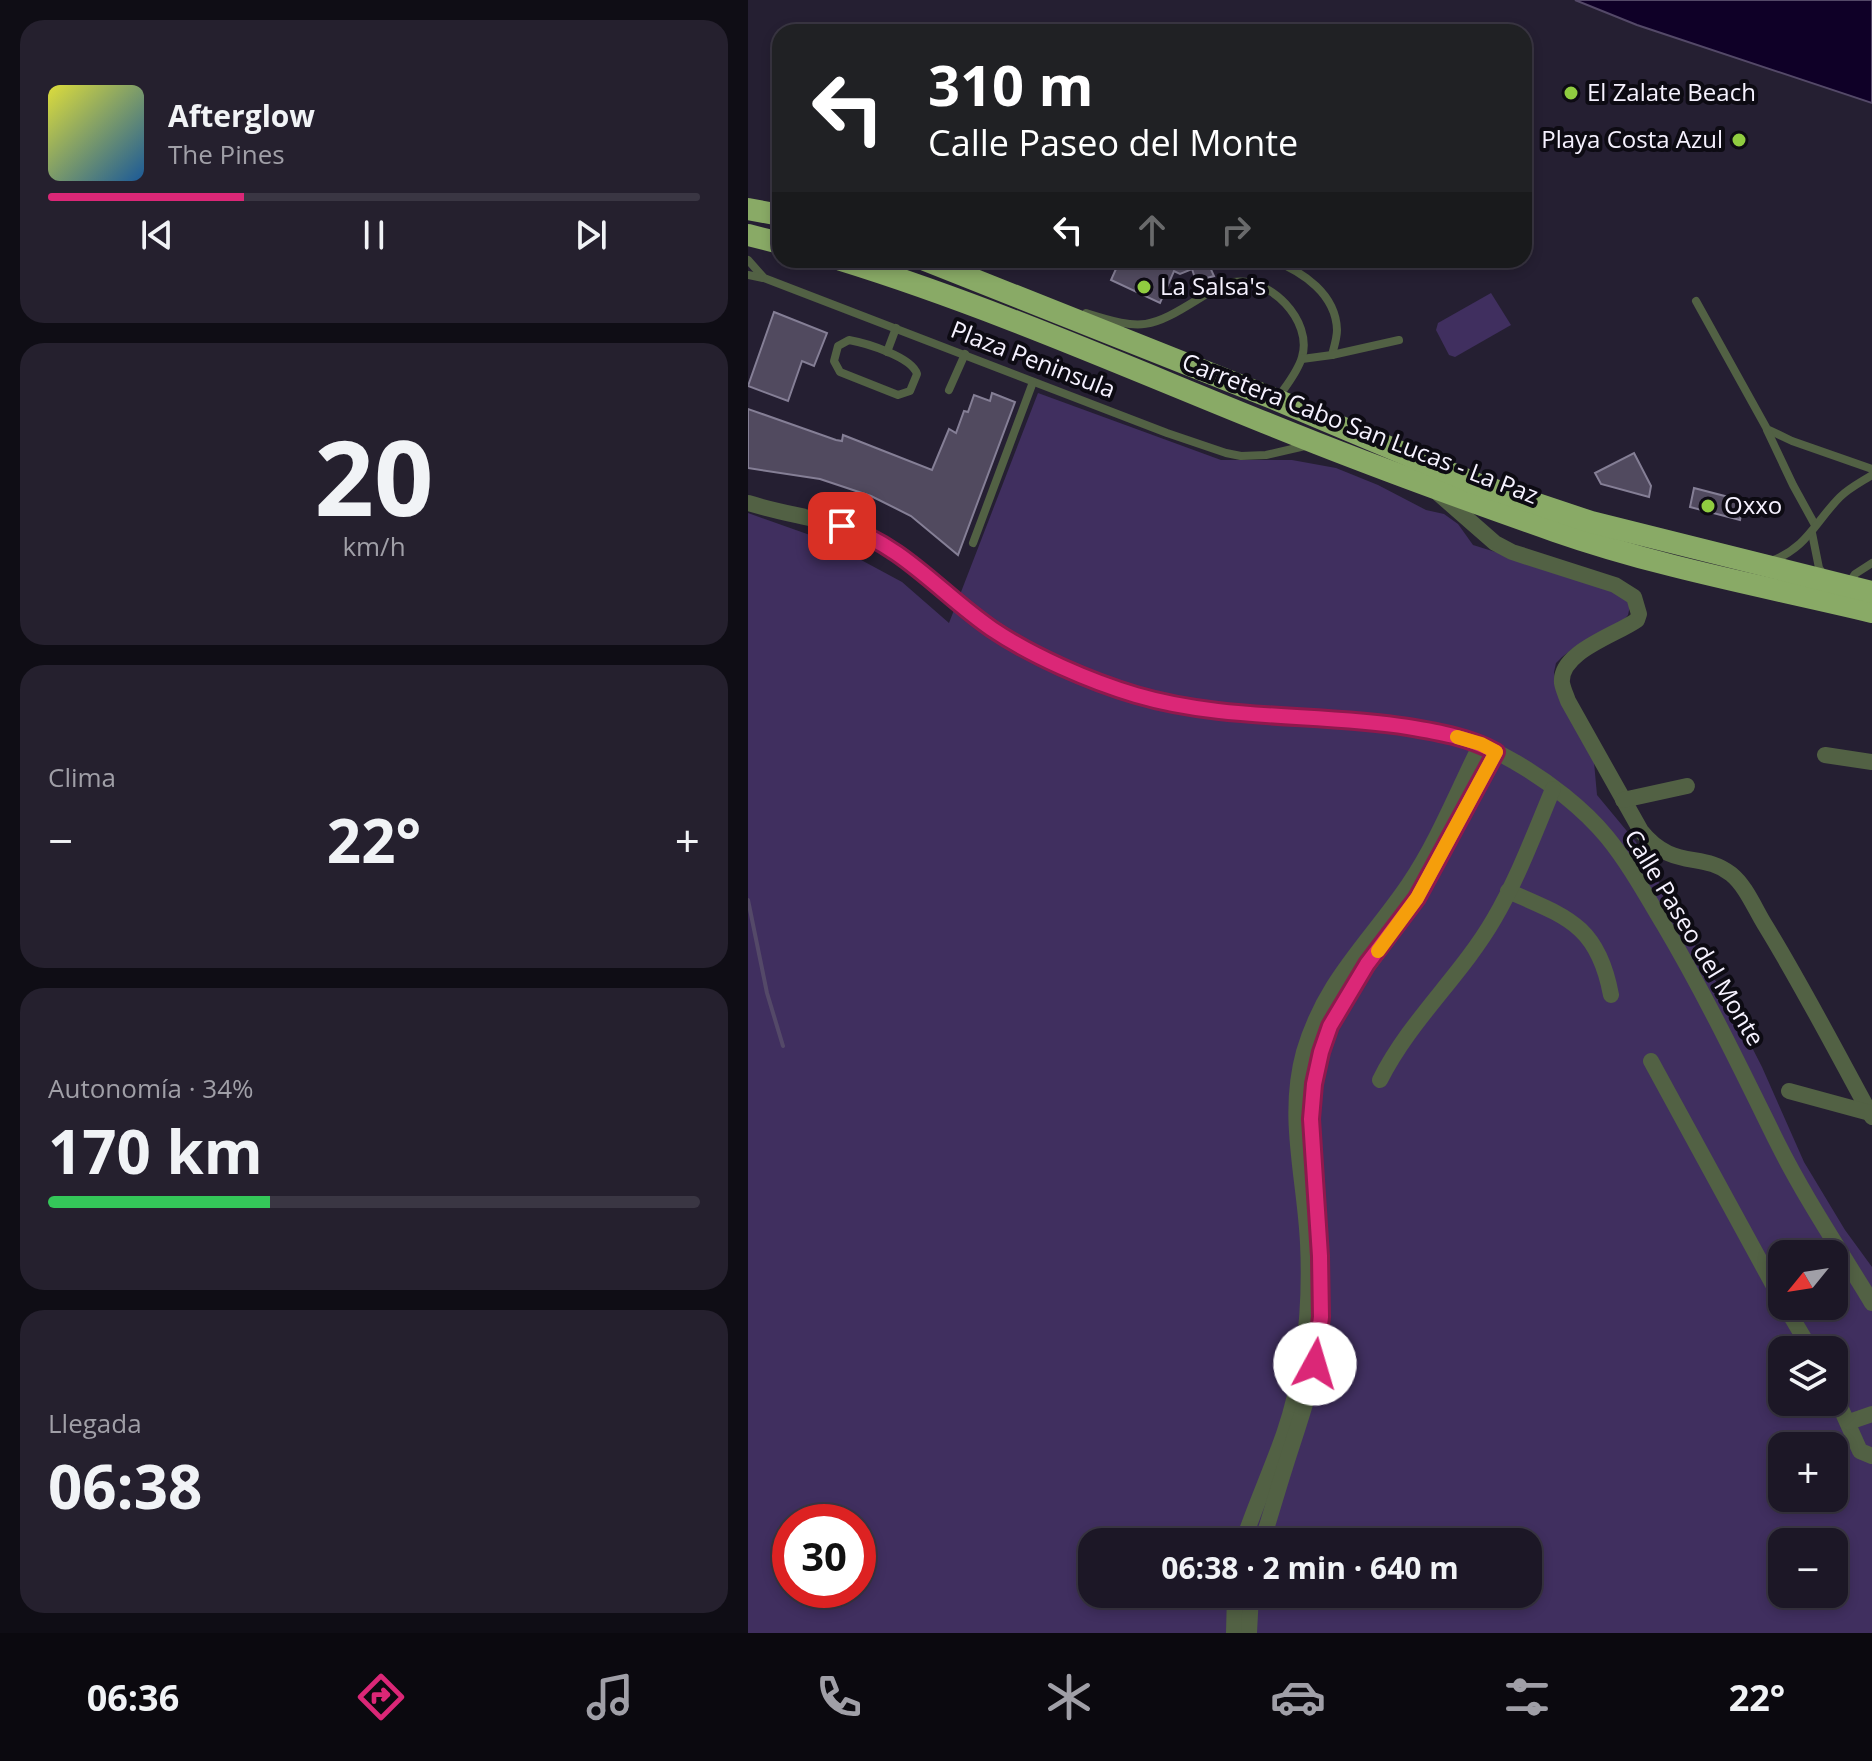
<!DOCTYPE html>
<html lang="es">
<head>
<meta charset="utf-8">
<style>
	:root { --surface:#1c1726; --page:#25202e; --text:#f1f3f6; --muted:#a09fa7; --line:#3a3643; --accent:#db2777 }
	body { margin:0; font-family:"Open Sans",sans-serif; background:var(--page); color:var(--text); height:100vh; display:flex; flex-direction:column; font-size:30px; white-space:nowrap }
	* { box-sizing:border-box; margin:0 }
	p { font-size:26px; color:var(--muted) }
	.icon { flex:none; width:44px; height:44px; fill:none; stroke:currentColor; stroke-width:2; stroke-linecap:round; stroke-linejoin:round }
	.map { position:relative; flex:1; overflow:hidden }
	.side { display:flex; flex-direction:column; gap:20px; padding:20px; background:#0f0d15; width:748px }
	.side>* { flex:none }
	.banner { position:absolute; left:24px; top:24px; width:760px; height:244px; border-radius:24px; box-shadow:0 4px 12px #0003,0 0 0 2px var(--line); background:#202124; color:#fff; overflow:hidden }
	.needle { width:52px; rotate:240deg }
	.fabs { position:absolute; left:1020px; top:1240px; display:grid; gap:16px }
	.fabs a { display:grid; place-items:center; width:80px; height:80px; border-radius:16px; background:var(--surface); box-shadow:0 4px 12px #0003,0 0 0 2px var(--line); font-size:40px }
	.speed { position:absolute; left:24px; top:1504px; display:flex; gap:16px; font-size:40px; font-weight:700; text-align:center }
	.speed>* { display:grid; place-content:center; width:104px; height:104px; border-radius:50%; background:var(--surface); box-shadow:0 4px 12px #0003,0 0 0 2px var(--line); line-height:1 }
	.speed .limit { border:12px solid #d22; background:#fff; color:#111 }
	.pin { position:absolute; display:grid; place-items:center; width:68px; height:68px; color:#fff; margin:-34px; border-radius:16px; box-shadow:0 4px 12px #0006 }
	.me { position:absolute; width:88px; margin:-44px; rotate:6deg; stroke-linejoin:round; filter:drop-shadow(0 0 6px #0008) }
	.turn { display:flex; align-items:center; gap:28px; height:168px; padding:0 24px; font-size:36px }
	.turn .icon { width:104px; height:104px; stroke-width:2.5 }
	.turn b { display:block; font-size:56px; line-height:68px }
	.lanes { display:flex; align-items:center; height:76px; padding:0 24px; background:#0003; justify-content:center; gap:40px; direction:ltr }
	.lanes .off { opacity:.35 }
	.big { font-size:60px; font-weight:700; line-height:1.1 }
	.side .card { flex:1; display:flex; flex-direction:column; justify-content:center; gap:12px; min-width:0; padding:0 28px; border-radius:24px; background:var(--page) }
	.side .dial { align-items:center; gap:0 }
	.dial b { font-size:104px; line-height:1 }
	.song { display:flex; align-items:center; gap:24px }
	.cover { width:96px; height:96px; border-radius:12px; background:linear-gradient(135deg,hsl(60 70% 55%),hsl(210 70% 35%)) }
	.played { height:8px; border-radius:4px; background:linear-gradient(90deg,var(--accent) 30%,var(--line) 30%) }
	.keys { display:flex; justify-content:space-around; direction:ltr }
	.heat { display:flex; justify-content:space-between; align-items:center; font-size:44px; direction:ltr }
	.charge { height:12px; border-radius:6px; background:linear-gradient(90deg,#34c759 34%,var(--line) 0) }
	.trip { position:absolute; left:330px; top:1528px; width:464px; height:80px; border-radius:24px; background:var(--surface); box-shadow:0 4px 12px #0003,0 0 0 2px var(--line); font-weight:700; line-height:80px; text-align:center }
	.menu { display:flex; height:128px; justify-content:space-around; align-items:center; background:#0b090f; color:var(--muted) }
	.menu .icon { width:56px; height:56px }
	.menu .current { color:var(--accent) }
	.menu b { font-size:36px; color:var(--text) }
	main { display:flex; flex:1; min-height:0 }
	.map>svg:first-child { display:block }
	.green { fill:#402f5f; fill-rule:evenodd }
	.water { fill:#0f0027; stroke:#544968; stroke-width:2 }
	.lines { fill:none; stroke-linecap:round; stroke-linejoin:round }
	.stream { stroke:#544968; stroke-width:4 }
	.building { fill:#514a5f; stroke:#857f96; stroke-width:2 }
	.service { stroke:#526144; stroke-width:8 }
	.minor { stroke:#526144; stroke-width:16 }
	.trunk { stroke:#89aa66; stroke-width:22 }
	.route-casing { stroke:#8e194d; stroke-width:20 }
	.route { stroke:#db2777; stroke-width:14 }
	.slow { stroke:#f59e0b; stroke-width:14 }
	.poi-dot { fill:#90cd40; stroke:#0d0b13; stroke-width:3 }
	.labels { text-anchor:middle; stroke-width:8; stroke-linejoin:round; paint-order:stroke }
	.poi-label { font-size:24px; fill:#f6f2ff; stroke:#0d0b13; text-anchor:start }
	.street-label { font-size:24px; fill:#f6f2ff; stroke:#0d0b13 }
</style>
</head>
<body>
<main>
<section class="side">
<div class="card">
<div class="song"><i class="cover"></i><div><b>Afterglow</b><p>The Pines</p></div></div>
<div class="played"></div>
<div class="keys"><svg class="icon" aria-label="previous" viewBox="0 0 24 24"><path d="M18 5L8 12l10 7zM5 5v14"/></svg><svg class="icon" aria-label="pause" viewBox="0 0 24 24"><path d="M8 5v14M16 5v14"/></svg><svg class="icon" aria-label="next" viewBox="0 0 24 24"><path d="M6 5l10 7-10 7zM19 5v14"/></svg></div>
</div>
<div class="card dial"><b>20</b><p>km/h</p></div>
<div class="card"><p>Clima</p>
<div class="heat"><a>−</a><b class="big">22°</b><a>+</a></div>
</div>
<div class="card"><p>Autonomía · 34%</p><b class="big">170 km</b><div class="charge"></div></div>
<div class="card"><p>Llegada</p><b class="big">06:38</b></div>
</section>
<div class="map">
<svg width="1124" height="1633" viewBox="0 0 1124 1633">
	<rect width="100%" height="100%" fill="#251f32"/>
	<g class="green">
		<polygon points="743,293 763,325 707,357 701,355 688,330 690,323"/>
		<path d="M 290,393 L 473,460 L 544,460 L 588,468 L 630,485 L 678,510 L 696,514 L 710,524 L 725,545 L 873,591 L 882,606 L 880,615 L 874,622 L 827,647 L 814,657 L 808,663 L 806,672 L 809,690 L 846,762 L 849,795 L 888,842 L 990,1020 L 1014,1067 L 1056,1162 L 1097,1230 L 1124,1267 L 1124,1633 L 0,1633 L 0,513 L 76,540 L 154,582 L 201,623 ZM 1034,1254 L 1086,1254 L 1086,1306 L 1034,1306 ZM 1034,1350 L 1086,1350 L 1086,1402 L 1034,1402 ZM 1034,1446 L 1086,1446 L 1086,1498 L 1034,1498 ZM 42,1522 L 110,1522 L 110,1590 L 42,1590 ZM 344,1542 L 780,1542 L 780,1594 L 344,1594 ZM 1034,1542 L 1086,1542 L 1086,1594 L 1034,1594 Z"/>
	</g>
	<polygon class="water" points="827,0 1124,0 1124,103 889,25"/>
	<g class="lines">
		<polyline class="stream" points="0,900 19,993 35,1046"/>
	</g>
	<g class="building">
		<polygon points="372,260 397,260 413,267 414,265 405,260 466,260 460,263 466,276 448,281 444,269 432,274 426,271 412,303 363,280"/>
		<polygon points="26,312 79,333 66,366 54,361 40,401 0,386"/>
		<polygon points="244,393 267,402 210,555 163,516 123,496 72,479 0,468 0,409 88,440 94,441 95,435 184,470 201,429 208,433 216,411 220,412 226,395 242,401"/>
		<polygon points="886,453 903,486 901,497 853,484 847,473"/>
		<polygon points="946,488 992,500 995,504 992,520 942,507"/>
	</g>
	<g class="lines">
		<g class="service">
			<polyline points="0,260 16,278 419,433 478,453 493,456 518,455 557,446"/>
			<path d="M 525,260 C 555,272 588,294 589,330 C 589,338 586,347 584,355"/>
			<polyline points="0,275 15,278"/>
			<polyline points="948,301 1019,429 1044,441 1124,469"/>
			<path d="M 338,313 C 395,331 402,329 452,298 C 462,292 474,283 485,282 C 522,276 565,321 554,357 C 550,372 537,387 529,399"/>
			<path d="M 101,340 C 118,343 164,357 169,374 L 162,391 L 150,395 L 92,372 L 86,361 L 90,346 Z"/>
			<polyline points="139,352 148,328"/>
			<polyline points="554,359 584,355 651,340"/>
			<polyline points="201,390 217,354"/>
			<polyline points="1019,430 1045,485 1067,525"/>
			<polyline points="1064,533 1071,568 1075,574"/>
			<polyline points="225,543 285,382"/>
			<path d="M 1023,561 C 1059,548 1067,522 1092,497 C 1101,488 1113,482 1124,475"/>
			<polyline points="1101,583 1107,574 1124,563"/>
		</g>
		<g class="minor">
			<path d="M 691,494 L 747,543 L 764,552 L 867,585 L 886,597 L 891,614 L 889,620 C 868,635 811,652 814,683 C 815,689 818,695 820,701 L 893,831 C 925,871 954,851 983,874 C 998,886 1007,909 1017,925 C 1055,987 1089,1053 1124,1117"/>
			<path d="M 0,503 C 48,518 98,520 141,547 C 167,563 187,585 211,604 C 263,643 325,677 389,695 C 499,727 617,708 727,742 C 741,747 754,755 767,762 C 800,781 835,808 859,837 C 881,864 898,895 916,925 C 958,996 993,1069 1029,1142 C 1057,1198 1092,1250 1124,1303"/>
			<polyline points="1077,755 1124,762"/>
			<polyline points="875,800 939,786"/>
			<path d="M 760,891 C 819,917 850,925 863,995"/>
			<polyline points="903,1061 1034,1301"/>
			<path d="M 632,1080 C 662,1020 713,976 746,919 C 770,878 787,832 805,789"/>
			<polyline points="1041,1091 1122,1113"/>
			<polyline points="1037,1306 1063,1350"/>
			<polyline points="1086,1393 1112,1451 1124,1456"/>
			<polyline points="1101,1422 1124,1414"/>
			<path d="M 495,1542 C 507,1506 523,1471 536,1434 C 556,1375 563,1307 560,1243 C 557,1178 538,1117 556,1052 C 577,980 621,943 661,884 C 690,841 710,790 733,744"/>
			<path d="M 514,1542 C 522,1517 529,1492 537,1467 C 553,1416 572,1368 573,1314 C 574,1228 551,1139 573,1055 C 588,994 635,952 667,901 C 697,853 721,801 748,752"/>
			<polyline points="486,1633 487,1594"/>
			<polyline points="501,1633 503,1594"/>
		</g>
		<g class="trunk">
			<polyline points="0,209 32,215"/>
			<polyline points="0,235 32,243"/>
			<path d="M 93,260 C 255,310 410,381 568,443 C 647,474 727,503 807,531 C 910,567 1019,587 1124,612"/>
			<polyline points="177,260 529,400 726,483 843,522 1124,592"/>
		</g>
	</g>
	<g class="lines">
		<defs>
			<path id="route" d="M 94,526 C 155,545 193,594 244,629 C 284,656 341,681 388,695 C 476,721 570,713 660,727 C 690,732 720,737 748,752 L 669,898 L 619,964 L 582,1026 L 573,1052 L 566,1084 L 563,1119 L 572,1256 L 573,1317 L 567,1364"/>
		</defs>
		<use href="#route" class="route-casing"/>
		<use href="#route" class="route"/>
		<polyline class="slow" points="630,951 669,898 748,752 733,744 709,737"/>
	</g>
	<g class="poi-dot">
		<circle cx="823" cy="93" r="8"/>
		<circle cx="991" cy="140" r="8"/>
		<circle cx="396" cy="287" r="8"/>
		<circle cx="960" cy="506" r="8"/>
	</g>
	<g class="labels">
		<g class="poi-label">
			<text x="839" y="101">El Zalate Beach</text>
			<text x="975" y="148" text-anchor="end">Playa Costa Azul</text>
			<text x="412" y="295">La Salsa's</text>
			<text x="976" y="514">Oxxo</text>
		</g>
		<g class="street-label">
			<text transform="translate(285 360) rotate(21)" y="8">Plaza Peninsula</text>
			<text transform="translate(612 429) rotate(21)" y="8">Carretera Cabo San Lucas - La Paz</text>
			<text transform="translate(946 938) rotate(59)" y="8">Calle Paseo del Monte</text>
		</g>
	</g>
</svg>
<div class="fabs">
<a><svg class="needle" viewBox="-14 -14 28 28"><path d="M0-13l5 13h-10z" fill="#e53935"/><path d="M0 13l5-13h-10z" fill="#a09fa7"/></svg></a>
<a><svg class="icon" aria-label="layers" viewBox="0 0 24 24"><path d="M12 4l9 5-9 5-9-5zM3 14l9 5 9-5"/></svg></a>
<a>+</a>
<a>−</a>
</div>
<div class="speed"><div class="limit">30</div></div>
<div class="pin" style="left:94px;top:526px;background:#d93025"><svg class="icon" aria-label="arrive" viewBox="0 0 24 24"><path d="M6 21V4h12l-3 4 3 4H6"/></svg></div>
<svg class="me" style="left:567px;top:1364px" viewBox="-20 -20 40 40"><circle r="19" fill="#fff"/><path d="M0-13L10 11 0 6-10 11z" fill="#db2777"/></svg>
<div class="trip">06:38 · 2 min · 640 m</div>
<div class="banner">
<div class="turn"><svg class="icon" aria-label="left" viewBox="0 0 24 24"><path d="M17 20v-9H6M10 6l-5 5 5 5"/></svg><div><b>310 m</b>Calle Paseo del Monte</div></div>
<div class="lanes"><svg class="icon" aria-label="left" viewBox="0 0 24 24"><path d="M17 20v-9H6M10 6l-5 5 5 5"/></svg><svg class="icon off" aria-label="ahead" viewBox="0 0 24 24"><path d="M12 20V5M6 11l6-6 6 6"/></svg><svg class="icon off" aria-label="right" viewBox="0 0 24 24"><path d="M7 20v-9h11M14 6l5 5-5 5"/></svg></div>
</div>
</div>
</main>
<nav class="menu">
<b>06:36</b>
<svg class="icon current" aria-label="directions" viewBox="0 0 24 24"><path d="M12 3l9 9-9 9-9-9zM9 14v-3h6M13 9l2 2-2 2"/></svg>
<svg class="icon" aria-label="music" viewBox="0 0 24 24"><path d="M9 18V5l10-2v13"/><circle cx="6" cy="18" r="3"/><circle cx="16" cy="16" r="3"/></svg>
<svg class="icon" aria-label="phone" viewBox="0 0 24 24"><path d="M5 4h4l2 5-3 2q2 4 5 5l2-3 5 2v4C11 20 4 13 5 4z"/></svg>
<svg class="icon" aria-label="climate" viewBox="0 0 24 24"><path d="M12 3v18M4 7l16 10M4 17L20 7"/></svg>
<svg class="icon" aria-label="car" viewBox="0 0 24 24"><path d="M5 17H2v-5l4-1 3-4h7l3 4 3 1v5h-3M9 17h6M6 11h13"/><circle cx="7" cy="17" r="2"/><circle cx="17" cy="17" r="2"/></svg>
<svg class="icon" aria-label="filters" viewBox="0 0 24 24"><path d="M4 7h16M4 17h16"/><circle cx="9" cy="7" r="2"/><circle cx="15" cy="17" r="2"/></svg>
<b>22°</b>
</nav>
</body>
</html>
